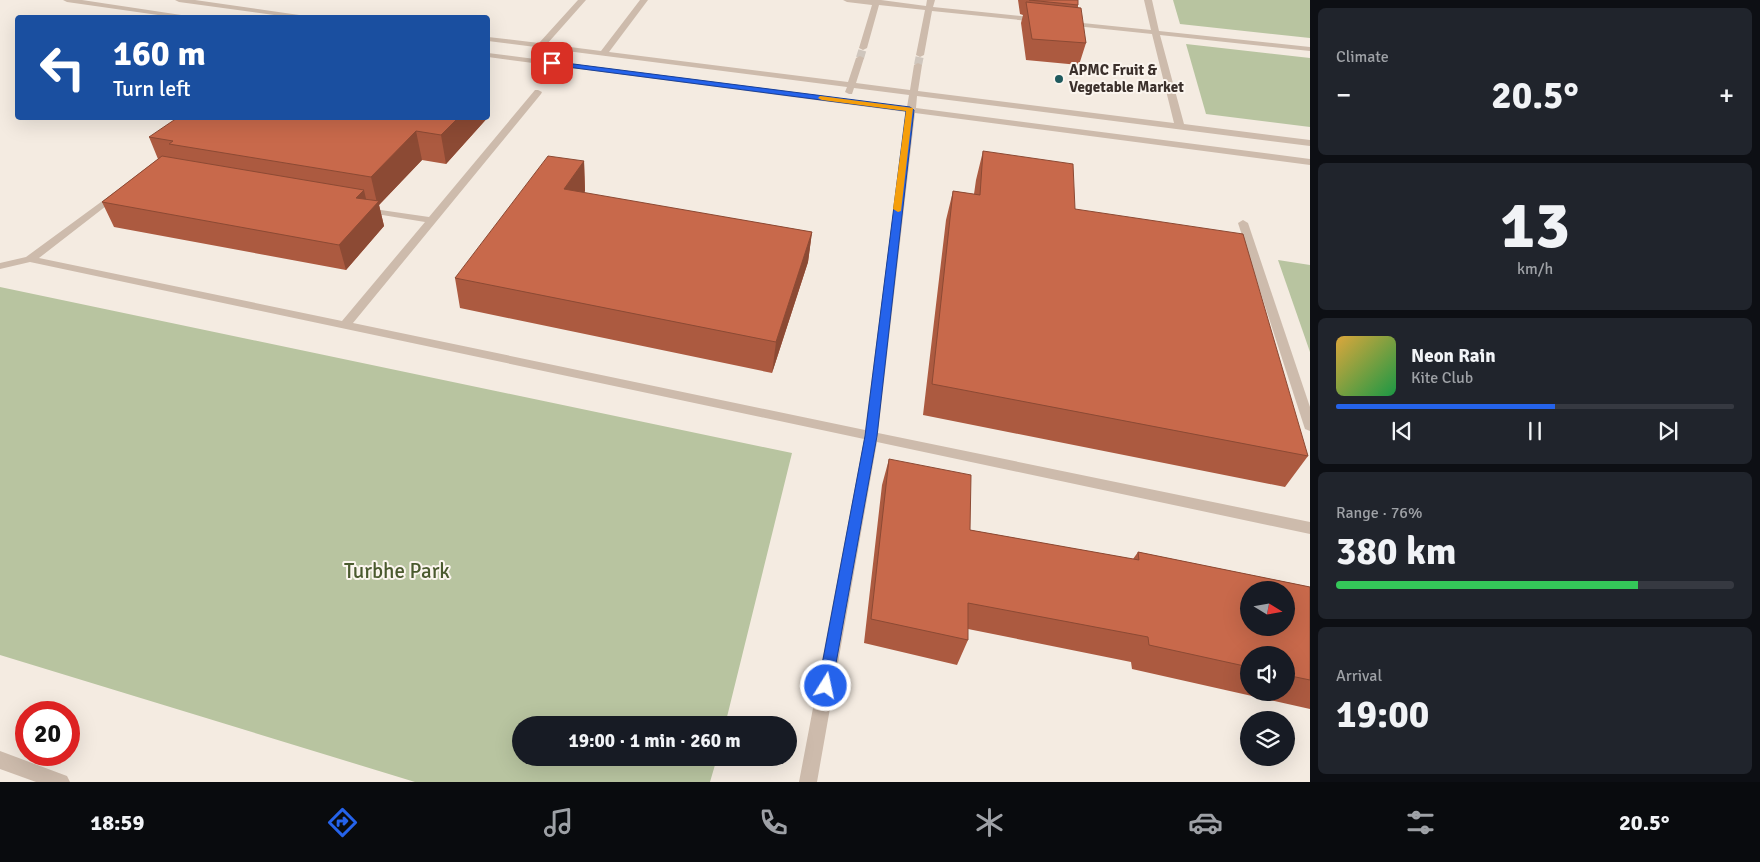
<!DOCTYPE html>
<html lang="en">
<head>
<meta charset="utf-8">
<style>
	:root { --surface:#171b24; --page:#20242c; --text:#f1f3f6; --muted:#9ea1a6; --line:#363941; --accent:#2563eb }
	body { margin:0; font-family:Signika,sans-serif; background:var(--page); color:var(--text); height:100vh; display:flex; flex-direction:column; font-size:19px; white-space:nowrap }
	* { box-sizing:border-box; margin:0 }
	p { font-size:16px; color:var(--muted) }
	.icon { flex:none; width:28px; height:28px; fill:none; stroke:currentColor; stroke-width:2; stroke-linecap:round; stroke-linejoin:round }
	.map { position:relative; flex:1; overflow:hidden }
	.panel { display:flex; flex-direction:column; gap:8px; padding:8px; background:#0d0f14; width:450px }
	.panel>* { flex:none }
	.top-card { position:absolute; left:15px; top:15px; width:475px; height:105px; border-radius:5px; box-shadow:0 5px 20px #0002; background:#1a4fa0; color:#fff; overflow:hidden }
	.needle { width:32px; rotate:101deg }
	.fabs { position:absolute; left:1240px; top:581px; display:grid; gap:10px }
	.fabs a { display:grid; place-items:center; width:55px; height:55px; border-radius:50%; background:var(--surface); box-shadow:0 5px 20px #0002; font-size:25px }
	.speed { position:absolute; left:15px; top:701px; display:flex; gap:10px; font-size:25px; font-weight:700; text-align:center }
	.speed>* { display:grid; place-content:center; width:65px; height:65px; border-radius:50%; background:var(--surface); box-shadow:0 5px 20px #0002; line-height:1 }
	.speed .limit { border:8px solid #d22; background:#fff; color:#111 }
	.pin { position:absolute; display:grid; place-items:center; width:42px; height:42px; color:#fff; margin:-21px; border-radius:10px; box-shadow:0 2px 8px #0006 }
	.me { position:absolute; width:55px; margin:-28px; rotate:10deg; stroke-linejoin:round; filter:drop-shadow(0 0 4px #0008) }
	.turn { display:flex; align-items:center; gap:18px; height:105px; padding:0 15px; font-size:22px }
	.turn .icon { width:65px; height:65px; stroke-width:2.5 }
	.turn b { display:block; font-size:35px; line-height:42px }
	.big { font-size:38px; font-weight:700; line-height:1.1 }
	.panel .card { flex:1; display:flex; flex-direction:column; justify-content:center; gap:8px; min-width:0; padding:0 18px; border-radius:8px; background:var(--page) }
	.panel .dial { align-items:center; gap:0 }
	.dial b { font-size:65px; line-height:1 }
	.song { display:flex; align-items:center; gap:15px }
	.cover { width:60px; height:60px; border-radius:8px; background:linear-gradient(135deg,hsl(40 70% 55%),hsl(140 70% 35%)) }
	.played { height:5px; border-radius:2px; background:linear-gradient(90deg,var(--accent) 55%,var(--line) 55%) }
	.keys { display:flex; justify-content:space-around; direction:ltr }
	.heat { display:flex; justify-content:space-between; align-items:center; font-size:28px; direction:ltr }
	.charge { height:8px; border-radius:4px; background:linear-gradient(90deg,#34c759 76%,var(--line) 0) }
	.trip { position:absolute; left:512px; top:716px; width:285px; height:50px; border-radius:25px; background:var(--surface); box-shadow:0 5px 20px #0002; font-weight:700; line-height:50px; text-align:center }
	.menu { display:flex; height:80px; justify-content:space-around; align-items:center; background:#090b0e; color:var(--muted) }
	.menu .icon { width:35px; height:35px }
	.menu .on { color:var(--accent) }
	.menu b { font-size:22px; color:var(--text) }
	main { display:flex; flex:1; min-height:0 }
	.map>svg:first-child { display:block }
	.green { fill:#b8c4a0 }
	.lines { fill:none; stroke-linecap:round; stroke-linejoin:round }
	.minor-tunnel { stroke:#cfc6bd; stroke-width:8; stroke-dasharray:8 4; stroke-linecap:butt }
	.minor { fill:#cdbbac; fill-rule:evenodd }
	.wall { fill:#ac5a40; fill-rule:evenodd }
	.shaded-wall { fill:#8c4a34 }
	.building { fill:#c8694b; stroke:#8c4a34; fill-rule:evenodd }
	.route { fill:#2563eb; stroke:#184099 }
	.slow { fill:#f59e0b }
	.poi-dot { fill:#1f5a5e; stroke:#fbf5ee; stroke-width:2 }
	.labels { text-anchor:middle; stroke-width:4; stroke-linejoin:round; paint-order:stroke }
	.far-poi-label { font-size:15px; font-weight:bold; fill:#3b302b; stroke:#fbf5ee; text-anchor:start }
	.near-park-label { font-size:21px; fill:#4a5a2e; stroke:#fbf5ee }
</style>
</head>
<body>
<main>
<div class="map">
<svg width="1310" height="782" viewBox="0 0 1310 782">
	<rect width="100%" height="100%" fill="#f4ebe1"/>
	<g class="green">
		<polygon points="1173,0 1310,0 1310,38 1180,24"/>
		<polygon points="1186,44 1310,58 1310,127 1206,114"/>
		<polygon points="1278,260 1310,265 1310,352"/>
		<polygon points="0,287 792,453 725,725 521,725 521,758 717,758 710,782 415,782 0,655"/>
	</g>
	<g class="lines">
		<g class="minor-tunnel">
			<polyline points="860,58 863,48"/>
			<polyline points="918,65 920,55"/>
		</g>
		<g class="minor">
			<polygon points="63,0 82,0 201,18 179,18 67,2"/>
			<polygon points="175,0 195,0 320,18 296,18 179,2"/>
			<polygon points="578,0 586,0 547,44 601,51 640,0 648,0 609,52 848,82 856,58 860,56 864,58 856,83 910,90 914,65 918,63 922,65 918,91 1174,123 1152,34 1066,25 1063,25 1063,21 1151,30 1144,0 1152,0 1159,31 1310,47 1310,51 1160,35 1184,124 1310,140 1310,146 917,96 916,108 1310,159 1310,165 915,113 878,433 1310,522 1310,534 877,442 817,782 799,782 864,439 30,262 0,269 0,263 26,257 116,191 119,192 119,196 39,258 342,321 425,222 364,212 360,211 360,207 429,217 535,90 538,90 542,92 541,94 353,323 865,430 906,112 488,57 488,53 907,107 909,95 854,88 852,94 849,94 845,92 847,87 488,41 488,37 539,43"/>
			<polygon points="843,0 881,0 926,6 927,0 935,0 933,7 1039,18 1043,20 1039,22 932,11 924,55 920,57 916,55 925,10 879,5 867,48 863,50 859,48 872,5 847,2"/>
			<polygon points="1243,220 1248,223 1310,407 1310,431 1305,429 1304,426 1238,223"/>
			<polygon points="0,751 67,776 70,782 36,782 0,769"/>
		</g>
	</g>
	<g class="wall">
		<polygon points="1018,0 1078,0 1078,7 1086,43 1079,65 1026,60 1021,23 1023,15 1020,14"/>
		<polygon points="490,115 446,164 422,160 379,205 384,226 346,270 114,227 102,202 158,159 149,137"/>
		<polygon points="983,151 1075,209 1308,456 1285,487 923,415 946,220 953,191 974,194 976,180"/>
		<polygon points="584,161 585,191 584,193 812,232 808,262 772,373 460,308 455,278"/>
		<path d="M 889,459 L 970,530 L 1133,559 L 1138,552 L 1310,587 L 1310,709 L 1132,669 L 1131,662 L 968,629 L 968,640 L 957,665 L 864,643 L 882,485 ZM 1249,655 L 1286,655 L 1286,692 L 1249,692 Z"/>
	</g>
	<g class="shaded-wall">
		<polygon points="488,94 490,115 446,164 441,135 458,118 488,118"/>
		<polygon points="416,131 422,160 379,205 384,226 346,270 339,245 356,198 364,190 369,212 377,203 371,177"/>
		<polygon points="584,161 585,191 566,219 564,189"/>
		<polygon points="812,232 808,262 772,373 776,342"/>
	</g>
	<g class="building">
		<polygon points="1029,0 1078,0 1078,5"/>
		<polygon points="1026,2 1081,8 1086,43 1032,39"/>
		<polygon points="177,118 458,118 441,135 416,131 371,177 169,144 173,141 149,137"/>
		<polygon points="983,151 1073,164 1075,209 1243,234 1308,456 932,384 953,191 980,195"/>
		<polygon points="162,156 364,190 356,198 379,201 339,245 102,202"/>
		<polygon points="548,156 584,161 564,189 812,232 776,342 455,278"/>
		<path d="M 889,459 L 971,475 L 970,530 L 1139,560 L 1138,552 L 1310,587 L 1310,680 L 1286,675 L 1286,655 L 1249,655 L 1249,667 L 1149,645 L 1148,637 L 968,603 L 968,640 L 871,619 ZM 1249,590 L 1286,590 L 1286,628 L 1249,628 Z"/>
	</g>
	<polygon class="route" points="550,61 910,107 914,110 877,436 831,691 826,693 820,691 818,686 865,436 906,111 552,65 549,63"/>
	<polygon class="slow" points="820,96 913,108 901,211 898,212 893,209 906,111 822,100 818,98"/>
	<circle class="poi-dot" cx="1059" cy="79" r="5"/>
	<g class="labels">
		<g class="far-poi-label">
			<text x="1069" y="75">APMC Fruit &amp;<tspan x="1069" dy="17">Vegetable Market</tspan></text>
		</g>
		<g class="near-park-label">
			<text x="397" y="578">Turbhe Park</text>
		</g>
	</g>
</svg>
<div class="fabs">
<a><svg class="needle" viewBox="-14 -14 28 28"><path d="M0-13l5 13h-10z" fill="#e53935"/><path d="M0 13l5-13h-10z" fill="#9ea1a6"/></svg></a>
<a><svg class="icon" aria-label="sound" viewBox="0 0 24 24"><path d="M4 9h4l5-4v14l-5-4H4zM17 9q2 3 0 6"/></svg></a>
<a><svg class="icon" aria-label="layers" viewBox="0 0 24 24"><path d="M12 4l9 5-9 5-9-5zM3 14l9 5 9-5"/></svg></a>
</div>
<div class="speed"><div class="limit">20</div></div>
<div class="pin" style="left:552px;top:63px;background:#d93025"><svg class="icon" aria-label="arrive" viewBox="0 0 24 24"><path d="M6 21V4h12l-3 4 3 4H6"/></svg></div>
<svg class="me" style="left:826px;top:686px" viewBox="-20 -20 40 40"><circle r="17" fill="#2563eb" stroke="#fff" stroke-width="3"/><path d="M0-11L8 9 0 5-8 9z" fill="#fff"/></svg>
<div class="trip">19:00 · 1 min · 260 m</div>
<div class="top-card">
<div class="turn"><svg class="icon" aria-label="left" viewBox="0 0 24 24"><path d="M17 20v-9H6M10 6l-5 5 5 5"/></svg><div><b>160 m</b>Turn left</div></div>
</div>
</div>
<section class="panel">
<div class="card"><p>Climate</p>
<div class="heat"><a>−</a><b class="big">20.5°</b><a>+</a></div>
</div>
<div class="card dial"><b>13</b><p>km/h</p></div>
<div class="card">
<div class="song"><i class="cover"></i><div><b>Neon Rain</b><p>Kite Club</p></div></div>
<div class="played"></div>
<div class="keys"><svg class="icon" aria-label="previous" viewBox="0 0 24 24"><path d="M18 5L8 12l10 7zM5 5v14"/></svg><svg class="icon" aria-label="pause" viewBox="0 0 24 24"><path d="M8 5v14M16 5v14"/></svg><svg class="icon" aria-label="next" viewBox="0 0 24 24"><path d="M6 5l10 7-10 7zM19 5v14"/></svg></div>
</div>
<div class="card"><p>Range · 76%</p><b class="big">380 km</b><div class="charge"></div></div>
<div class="card"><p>Arrival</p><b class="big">19:00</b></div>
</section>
</main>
<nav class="menu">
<b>18:59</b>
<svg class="icon on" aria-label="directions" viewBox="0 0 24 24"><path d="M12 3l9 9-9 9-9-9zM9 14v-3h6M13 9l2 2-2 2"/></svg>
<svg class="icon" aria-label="music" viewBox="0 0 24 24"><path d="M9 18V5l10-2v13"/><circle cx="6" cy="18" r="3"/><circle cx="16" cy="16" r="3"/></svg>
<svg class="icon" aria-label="phone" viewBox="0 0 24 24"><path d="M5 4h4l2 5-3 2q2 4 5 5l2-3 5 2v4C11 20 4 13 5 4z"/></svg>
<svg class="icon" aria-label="climate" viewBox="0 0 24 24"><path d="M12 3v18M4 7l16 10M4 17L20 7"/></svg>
<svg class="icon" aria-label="car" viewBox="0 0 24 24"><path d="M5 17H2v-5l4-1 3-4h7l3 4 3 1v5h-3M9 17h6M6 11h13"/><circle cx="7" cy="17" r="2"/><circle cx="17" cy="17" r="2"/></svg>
<svg class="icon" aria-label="filters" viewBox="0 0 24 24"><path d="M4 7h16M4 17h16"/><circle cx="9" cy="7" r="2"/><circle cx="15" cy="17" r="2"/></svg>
<b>20.5°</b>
</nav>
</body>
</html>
